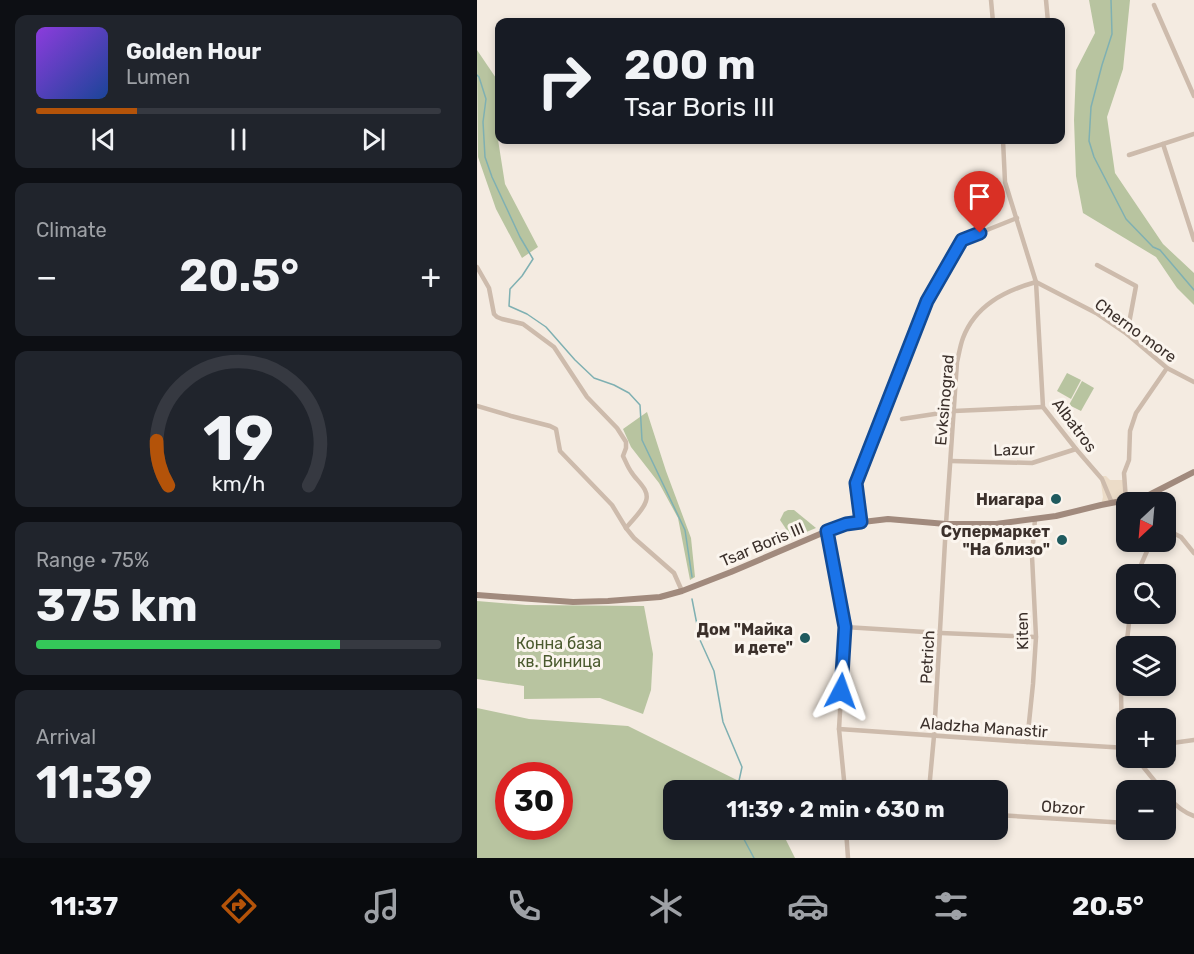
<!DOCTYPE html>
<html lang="en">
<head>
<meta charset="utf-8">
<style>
	:root { --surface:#171b24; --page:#20242c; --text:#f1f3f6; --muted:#9ea1a6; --line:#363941; --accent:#b45309 }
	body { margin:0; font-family:Rubik,sans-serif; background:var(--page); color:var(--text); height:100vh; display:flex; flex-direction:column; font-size:22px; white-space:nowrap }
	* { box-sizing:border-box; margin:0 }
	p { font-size:20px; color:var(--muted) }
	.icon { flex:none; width:33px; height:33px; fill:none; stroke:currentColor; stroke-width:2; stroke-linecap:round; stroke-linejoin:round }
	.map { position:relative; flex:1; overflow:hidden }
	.sheet { display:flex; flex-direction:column; gap:15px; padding:15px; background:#0d0f14; width:477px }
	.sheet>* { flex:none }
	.top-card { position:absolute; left:18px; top:18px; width:570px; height:126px; border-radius:12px; box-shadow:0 3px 9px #0003; background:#171b24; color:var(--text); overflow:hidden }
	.needle { width:39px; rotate:206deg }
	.controls { position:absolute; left:639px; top:492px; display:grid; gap:12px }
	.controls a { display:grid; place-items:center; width:60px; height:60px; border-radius:12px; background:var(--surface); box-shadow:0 3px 9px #0003; font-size:30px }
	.speed { position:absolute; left:18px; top:762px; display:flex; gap:12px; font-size:30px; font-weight:700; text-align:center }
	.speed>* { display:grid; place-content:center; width:78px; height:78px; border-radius:50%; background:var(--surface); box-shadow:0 3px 9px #0003; line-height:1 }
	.speed .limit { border:9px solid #d22; background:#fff; color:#111 }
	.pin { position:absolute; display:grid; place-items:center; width:51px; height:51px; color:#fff; margin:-62px -26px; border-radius:50% 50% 50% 0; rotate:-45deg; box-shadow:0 0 6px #0007 }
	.pin .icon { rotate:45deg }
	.me { position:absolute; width:66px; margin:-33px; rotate:4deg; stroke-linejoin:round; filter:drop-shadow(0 0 4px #0008) }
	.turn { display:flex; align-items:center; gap:21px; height:126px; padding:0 30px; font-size:27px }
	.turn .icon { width:78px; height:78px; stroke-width:2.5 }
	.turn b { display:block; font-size:42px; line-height:51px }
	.big { font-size:45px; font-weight:700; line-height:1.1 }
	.sheet .card { flex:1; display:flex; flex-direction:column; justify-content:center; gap:9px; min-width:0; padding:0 21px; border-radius:12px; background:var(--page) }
	.sheet .dial { align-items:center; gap:0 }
	.dial svg { height:156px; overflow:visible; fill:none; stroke:var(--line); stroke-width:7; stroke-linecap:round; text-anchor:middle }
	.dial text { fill:var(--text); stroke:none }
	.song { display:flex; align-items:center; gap:18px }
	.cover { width:72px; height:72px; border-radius:9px; background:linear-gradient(135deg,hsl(270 70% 55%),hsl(220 70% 35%)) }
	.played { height:6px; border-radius:3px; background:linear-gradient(90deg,var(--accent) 25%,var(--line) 25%) }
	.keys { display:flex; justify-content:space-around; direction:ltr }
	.heat { display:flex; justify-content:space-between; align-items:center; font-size:33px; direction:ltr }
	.charge { height:9px; border-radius:4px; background:linear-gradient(90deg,#34c759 75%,var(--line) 0) }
	.trip { position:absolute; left:186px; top:780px; width:345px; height:60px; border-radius:12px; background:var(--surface); box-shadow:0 3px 9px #0003; font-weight:700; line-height:60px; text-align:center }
	.dock { display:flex; height:96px; justify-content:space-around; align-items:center; background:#090b0e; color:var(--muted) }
	.dock .icon { width:42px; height:42px }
	.dock .active { color:var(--accent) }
	.dock b { font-size:27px; color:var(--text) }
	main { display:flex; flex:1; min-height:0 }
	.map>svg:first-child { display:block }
	.green { fill:#b8c4a0; fill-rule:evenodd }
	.plaza { fill:#ecdcc8 }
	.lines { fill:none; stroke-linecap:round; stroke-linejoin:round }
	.stream { stroke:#7fb0b2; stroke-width:1.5 }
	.street { stroke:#cdbbac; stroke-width:4.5 }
	.secondary { stroke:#a18a7d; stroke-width:6 }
	.route-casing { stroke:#114b97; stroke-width:15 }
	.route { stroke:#1a73e8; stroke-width:10 }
	.poi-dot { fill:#1f5a5e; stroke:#fbf5ee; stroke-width:2 }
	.labels { text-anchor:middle; stroke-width:6; stroke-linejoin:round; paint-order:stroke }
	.street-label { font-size:16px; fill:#3b302b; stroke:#fbf5ee }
	.poi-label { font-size:16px; font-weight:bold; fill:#3b302b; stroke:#fbf5ee; text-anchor:end }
	.park-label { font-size:16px; fill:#4a5a2e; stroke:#fbf5ee }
</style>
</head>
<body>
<main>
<section class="sheet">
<div class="card">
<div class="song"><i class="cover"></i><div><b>Golden Hour</b><p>Lumen</p></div></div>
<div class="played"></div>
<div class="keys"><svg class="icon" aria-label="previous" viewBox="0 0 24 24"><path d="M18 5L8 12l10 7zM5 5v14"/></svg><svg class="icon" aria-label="pause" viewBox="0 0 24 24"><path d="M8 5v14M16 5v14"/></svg><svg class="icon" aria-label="next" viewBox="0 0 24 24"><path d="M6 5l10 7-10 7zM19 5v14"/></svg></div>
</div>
<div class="card"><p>Climate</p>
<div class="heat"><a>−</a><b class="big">20.5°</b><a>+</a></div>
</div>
<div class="card dial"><svg viewBox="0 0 100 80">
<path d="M14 69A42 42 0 1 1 86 69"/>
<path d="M14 69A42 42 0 0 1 8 46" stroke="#b45309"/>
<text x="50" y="56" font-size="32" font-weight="700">19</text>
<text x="50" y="72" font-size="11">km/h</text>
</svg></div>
<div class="card"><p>Range · 75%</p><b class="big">375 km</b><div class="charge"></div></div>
<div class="card"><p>Arrival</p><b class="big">11:39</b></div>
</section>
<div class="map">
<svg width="717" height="858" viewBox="0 0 717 858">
	<rect width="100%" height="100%" fill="#f4ebe1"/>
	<g class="green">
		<polygon points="612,0 653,0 646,69 630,117 638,173 686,244 717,273 717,305 700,288 679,257 606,213 599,176 597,120 599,70 618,33"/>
		<polygon points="0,50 21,81 19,127 28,184 61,247 45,258 19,209 1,157"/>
		<polygon points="590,373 604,380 594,399 580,391"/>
		<polygon points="605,381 617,388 604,411 592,405"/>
		<polygon points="170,412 189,471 214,538 218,577 213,580 201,518 182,483 154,447 146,429"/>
		<polygon points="311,510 317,510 339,528 315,538 303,520 307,512"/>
		<polygon points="0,601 49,605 167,606 176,654 174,690 166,714 123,698 47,699 47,686 0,679"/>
		<path d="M 0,708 L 52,719 L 151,726 L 280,790 L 196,790 L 196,830 L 304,830 L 318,858 L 0,858 ZM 32,776 L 82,776 L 82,826 L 32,826 Z"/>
	</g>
	<polygon class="plaza" points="623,476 629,476 633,480 648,480 649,501 624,505 626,497"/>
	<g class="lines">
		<g class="stream">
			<polyline points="634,0 635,34 625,65 614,107 612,141 617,157 649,219 676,247 683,250 717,290"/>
			<polyline points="0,75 2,77 9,99 6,122 8,157 15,177 43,237 56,259 45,276 33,289 32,306 50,314 69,327 98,360 117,378 137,385 152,393 163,405 165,440 208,530 215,577"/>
			<polyline points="215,599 223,640 237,671 246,722 265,767 260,790"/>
			<polyline points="262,830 277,858"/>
		</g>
		<g class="street">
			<polyline points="514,0 516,22"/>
			<polyline points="569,0 571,22"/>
			<polyline points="677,5 717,96"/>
			<polyline points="526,140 528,182 559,282 566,407 599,449 625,479 635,503"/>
			<polyline points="686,144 717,240"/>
			<polyline points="652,155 717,134"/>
			<polyline points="620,265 659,286 650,334"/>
			<path d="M 0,267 L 12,288 L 17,314 L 20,317 L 25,319 L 46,324 L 77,347 L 110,397 L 140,428 L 149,442 L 149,448 L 146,456 C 149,462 151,468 155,473 C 160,481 173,490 169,501 C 166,511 155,520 149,528 L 157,538 L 197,573 L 205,591"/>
			<polyline points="559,282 619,313 650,334 690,368 717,382"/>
			<polyline points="0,406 34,416 73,426 79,429 83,451 135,505 149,528"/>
			<polyline points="425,419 477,411 566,407"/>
			<polyline points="474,461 555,463 599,449"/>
			<polyline points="649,501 647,473 652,460 653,431 659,413 690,368"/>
			<polyline points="384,522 379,483 450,301 485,240 540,218"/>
			<polyline points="688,529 704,537 717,553"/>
			<polyline points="350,531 368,627 362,729 368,790"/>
			<polyline points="660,574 674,542"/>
			<polyline points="368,627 464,633 559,637"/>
			<polyline points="362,729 550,742 650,748"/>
			<polyline points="550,742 556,684 559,637 555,556 558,519"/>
			<polyline points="650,744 645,738 644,693 653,614"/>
			<polyline points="688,744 717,740"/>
			<polyline points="659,758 685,790"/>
			<path d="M 452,790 L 457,736 L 469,524 L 480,362 C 482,354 483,346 486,338 C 498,306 527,291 559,282"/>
			<path d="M 688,795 C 697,803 705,812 717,816"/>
			<polyline points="520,815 650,823"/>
			<polyline points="369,830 371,858"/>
		</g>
		<polyline class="secondary" points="0,595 96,602 131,601 183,597 205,591 254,572 350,531 369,524 411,519 469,524 519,524 579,516 624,505 670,496 717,472"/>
	</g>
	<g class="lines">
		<defs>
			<polyline id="route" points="364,691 368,627 350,531 369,524 384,522 379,483 450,301 485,240 503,233"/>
		</defs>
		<use href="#route" class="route-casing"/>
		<use href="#route" class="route"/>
	</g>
	<g class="poi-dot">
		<circle cx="579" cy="499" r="6"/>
		<circle cx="585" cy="540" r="6"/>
		<circle cx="328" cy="638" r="6"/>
	</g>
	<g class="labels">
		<g class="street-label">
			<text transform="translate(659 330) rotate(36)" y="6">Cherno more</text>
			<text transform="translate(467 400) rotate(-85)" y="6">Evksinograd</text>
			<text transform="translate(598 425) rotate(53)" y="6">Albatros</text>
			<text transform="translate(537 449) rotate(-2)" y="6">Lazur</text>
			<text transform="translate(285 544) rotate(-23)" y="6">Tsar Boris III</text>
			<text transform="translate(545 631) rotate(-91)" y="6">Kiten</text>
			<text transform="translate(450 657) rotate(-87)" y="6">Petrich</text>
			<text transform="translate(507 727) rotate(4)" y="6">Aladzha Manastir</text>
			<text transform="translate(586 807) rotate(4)" y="6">Obzor</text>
		</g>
		<g class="poi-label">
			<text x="567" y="505">Ниагара</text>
			<text x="573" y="537">Супермаркет<tspan x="573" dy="18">"На близо"</tspan></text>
			<text x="316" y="635">Дом "Майка<tspan x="316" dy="18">и дете"</tspan></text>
		</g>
		<g class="park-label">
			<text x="82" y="649">Конна база<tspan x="82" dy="18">кв. Виница</tspan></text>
		</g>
	</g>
</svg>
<div class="controls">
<a><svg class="needle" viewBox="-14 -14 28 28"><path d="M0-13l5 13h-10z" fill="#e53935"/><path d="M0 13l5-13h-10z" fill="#9ea1a6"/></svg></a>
<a><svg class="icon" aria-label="search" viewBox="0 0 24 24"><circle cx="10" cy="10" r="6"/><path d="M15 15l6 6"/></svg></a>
<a><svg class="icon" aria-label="layers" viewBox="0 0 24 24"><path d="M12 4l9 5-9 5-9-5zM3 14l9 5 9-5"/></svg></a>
<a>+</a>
<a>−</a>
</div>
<div class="speed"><div class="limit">30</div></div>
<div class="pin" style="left:503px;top:233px;background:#d93025"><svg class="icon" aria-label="arrive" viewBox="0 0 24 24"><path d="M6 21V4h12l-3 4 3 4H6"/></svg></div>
<svg class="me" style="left:364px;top:691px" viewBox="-20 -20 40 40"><path d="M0-17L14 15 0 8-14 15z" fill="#1a73e8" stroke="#fff" stroke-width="4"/></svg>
<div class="trip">11:39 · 2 min · 630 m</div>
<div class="top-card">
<div class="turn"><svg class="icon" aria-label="right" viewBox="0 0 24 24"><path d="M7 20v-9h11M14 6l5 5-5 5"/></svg><div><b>200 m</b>Tsar Boris III</div></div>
</div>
</div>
</main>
<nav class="dock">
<b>11:37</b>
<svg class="icon active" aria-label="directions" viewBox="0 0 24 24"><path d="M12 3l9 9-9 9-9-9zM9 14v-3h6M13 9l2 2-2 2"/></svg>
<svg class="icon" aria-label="music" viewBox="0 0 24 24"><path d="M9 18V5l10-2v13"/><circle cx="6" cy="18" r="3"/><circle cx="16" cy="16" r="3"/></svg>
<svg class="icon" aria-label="phone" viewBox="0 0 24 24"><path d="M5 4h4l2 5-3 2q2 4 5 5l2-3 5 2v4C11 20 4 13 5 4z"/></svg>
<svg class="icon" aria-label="climate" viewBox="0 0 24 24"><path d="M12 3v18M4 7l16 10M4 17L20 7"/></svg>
<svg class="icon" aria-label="car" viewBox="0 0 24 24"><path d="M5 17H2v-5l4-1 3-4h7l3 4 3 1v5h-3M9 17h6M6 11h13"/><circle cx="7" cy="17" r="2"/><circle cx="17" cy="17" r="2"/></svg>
<svg class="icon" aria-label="filters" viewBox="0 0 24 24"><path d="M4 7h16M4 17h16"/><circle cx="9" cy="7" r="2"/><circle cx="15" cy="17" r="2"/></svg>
<b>20.5°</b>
</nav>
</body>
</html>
